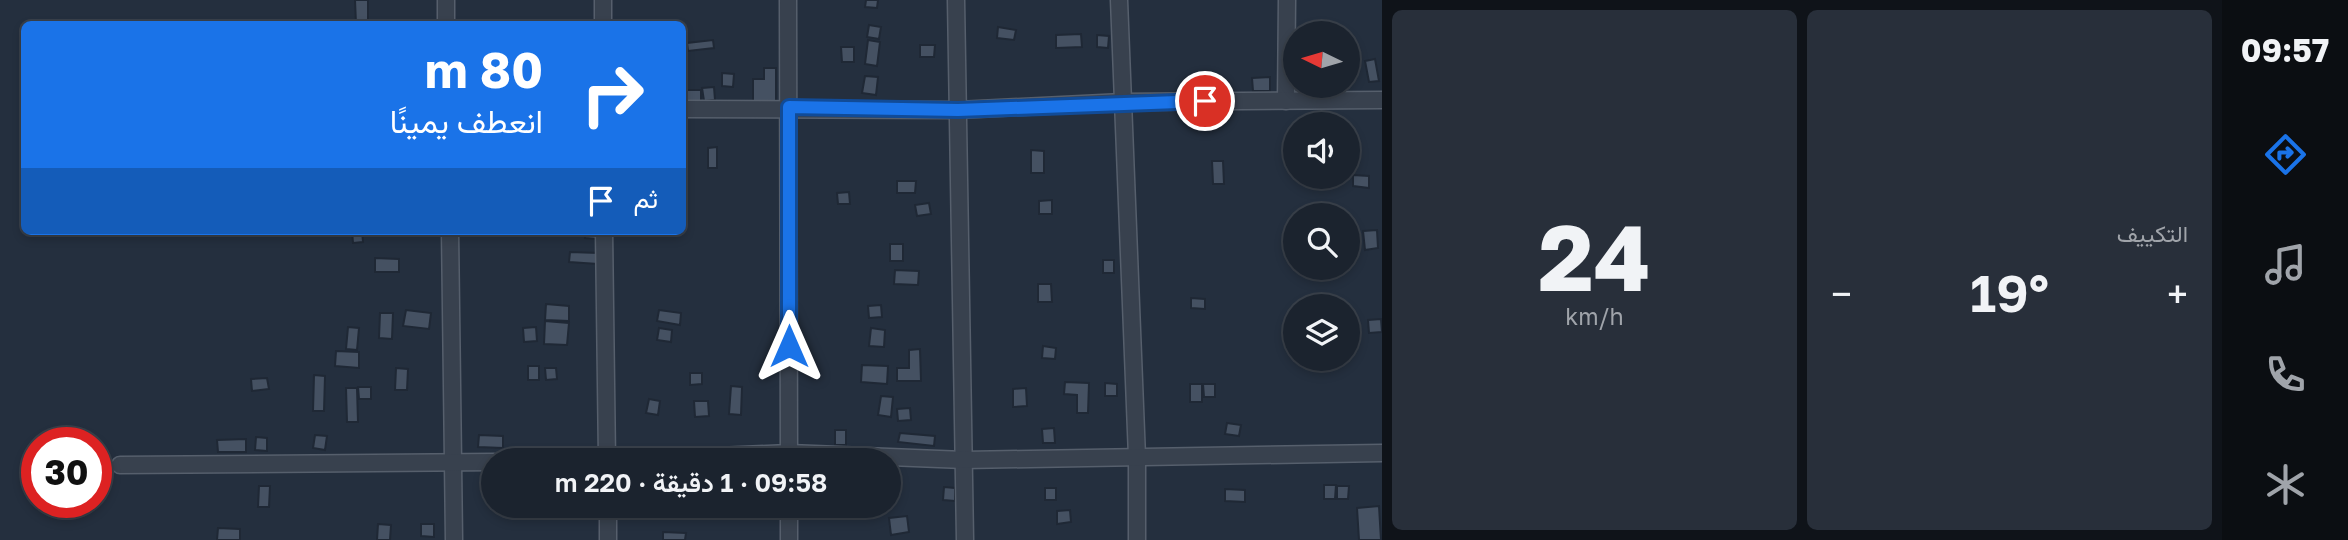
<!DOCTYPE html>
<html lang="ar">
<head>
<meta charset="utf-8">
<style>
	:root { --surface:#1b232e; --page:#282f3a; --text:#f1f3f6; --muted:#a0a4aa; --line:#39404a; --accent:#1a73e8 }
	body { margin:0; font-family:"Golos Text",Vazirmatn,sans-serif; background:var(--page); color:var(--text); direction:rtl; height:100vh; display:flex; flex-direction:column; font-size:26px; white-space:nowrap }
	* { box-sizing:border-box; margin:0 }
	p { font-size:23px; color:var(--muted) }
	.icon { flex:none; width:38px; height:38px; fill:none; stroke:currentColor; stroke-width:2; stroke-linecap:round; stroke-linejoin:round }
	.map { position:relative; flex:1; overflow:hidden; direction:ltr }
	.panel { display:flex; flex-direction:column; gap:10px; padding:10px; background:#0f1319; width:840px }
	.panel>* { flex:none }
	.top-card { position:absolute; left:21px; top:21px; width:665px; height:214px; border-radius:10px; box-shadow:0 4px 10px #0003,0 0 0 2px var(--line); direction:rtl; background:#1a73e8; color:#fff; overflow:hidden }
	.needle { width:46px; rotate:275deg }
	.fabs { position:absolute; left:1283px; top:21px; display:grid; gap:14px }
	.fabs a { display:grid; place-items:center; width:77px; height:77px; border-radius:50%; background:var(--surface); box-shadow:0 4px 10px #0003,0 0 0 2px var(--line); font-size:35px }
	.speed { position:absolute; left:21px; top:427px; display:flex; gap:14px; font-size:35px; font-weight:700; text-align:center }
	.speed>* { display:grid; place-content:center; width:91px; height:91px; border-radius:50%; background:var(--surface); box-shadow:0 4px 10px #0003,0 0 0 2px var(--line); line-height:1 }
	.speed .limit { border:10px solid #d22; background:#fff; color:#111 }
	.pin { position:absolute; display:grid; place-items:center; width:60px; height:60px; color:#fff; margin:-30px; border:4px solid #fff; border-radius:50%; box-shadow:0 2px 7px #0007 }
	.me { position:absolute; width:77px; margin:-38px; rotate:0deg; stroke-linejoin:round; filter:drop-shadow(0 0 5px #0008) }
	.turn { display:flex; align-items:center; gap:24px; height:147px; padding:0 28px; font-size:32px }
	.turn .icon { width:91px; height:91px; stroke-width:2.5 }
	.turn b { display:block; font-size:49px; line-height:60px }
	.then { display:flex; align-items:center; height:66px; padding:0 28px; background:#0003; gap:14px; font-size:26px }
	.big { font-size:52px; font-weight:600; line-height:1.1 }
	.panel .tile { flex:1; display:flex; flex-direction:column; justify-content:center; gap:10px; min-width:0; padding:0 24px; border-radius:10px; background:var(--page) }
	.panel .dial { align-items:center; gap:0 }
	.dial b { font-size:91px; line-height:1 }
	.heat { display:flex; justify-content:space-between; align-items:center; font-size:38px; direction:ltr }
	.panel .tiles { flex:1; display:grid; gap:10px; grid-template-columns:repeat(2,1fr) }
	.trip { position:absolute; left:481px; top:448px; width:420px; height:70px; border-radius:35px; background:var(--surface); box-shadow:0 4px 10px #0003,0 0 0 2px var(--line); font-weight:600; line-height:70px; text-align:center; direction:rtl }
	main { display:flex; flex:1; min-height:0 }
	.tabs { display:flex; flex-direction:column; width:126px; justify-content:space-around; align-items:center; background:#0b0e12; color:var(--muted) }
	.tabs .icon { width:49px; height:49px }
	.tabs .active { color:var(--accent) }
	.tabs b { font-size:32px; color:var(--text) }
	.map>svg:first-child { display:block }
	.building { fill:#455162; stroke:#1f2835; stroke-width:2 }
	.lines { fill:none; stroke-linecap:round; stroke-linejoin:round }
	.minor-casing { stroke:#565f6c; stroke-width:19 }
	.minor { stroke:#38414e; stroke-width:16 }
	.route-casing { stroke:#114b97; stroke-width:18 }
	.route { stroke:#1a73e8; stroke-width:12 }
</style>
</head>
<body>
<main>
<nav class="tabs">
<b>09:57</b>
<svg class="icon active" aria-label="directions" viewBox="0 0 24 24"><path d="M12 3l9 9-9 9-9-9zM9 14v-3h6M13 9l2 2-2 2"/></svg>
<svg class="icon" aria-label="music" viewBox="0 0 24 24"><path d="M9 18V5l10-2v13"/><circle cx="6" cy="18" r="3"/><circle cx="16" cy="16" r="3"/></svg>
<svg class="icon" aria-label="phone" viewBox="0 0 24 24"><path d="M5 4h4l2 5-3 2q2 4 5 5l2-3 5 2v4C11 20 4 13 5 4z"/></svg>
<svg class="icon" aria-label="climate" viewBox="0 0 24 24"><path d="M12 3v18M4 7l16 10M4 17L20 7"/></svg>
</nav>
<section class="panel">
<div class="tiles">
<div class="tile"><p>التكييف</p>
<div class="heat"><a>−</a><b class="big">19°</b><a>+</a></div>
</div>
<div class="tile dial"><b>24</b><p>km/h</p></div>
</div>
</section>
<div class="map">
<svg width="1382" height="540" viewBox="0 0 1382 540">
	<rect width="100%" height="100%" fill="#242f3e"/>
	<g class="building">
		<polygon points="355,0 368,0 368,23 356,24"/>
		<polygon points="866,0 878,0 877,8 865,7"/>
		<polygon points="869,25 881,27 879,39 867,37"/>
		<polygon points="998,27 1016,30 1014,40 997,38"/>
		<polygon points="1081,34 1082,47 1056,48 1056,35"/>
		<polygon points="1097,35 1109,36 1108,48 1097,47"/>
		<polygon points="713,40 714,48 688,51 687,43"/>
		<polygon points="868,40 880,42 877,66 865,64"/>
		<polygon points="920,45 935,45 934,57 920,57"/>
		<polygon points="841,47 854,47 854,62 842,62"/>
		<polygon points="1375,59 1379,81 1369,82 1365,61"/>
		<polygon points="764,68 776,68 776,102 753,102 753,79 764,79"/>
		<polygon points="722,73 734,74 733,87 722,86"/>
		<polygon points="865,76 878,77 876,95 862,93"/>
		<polygon points="1270,77 1270,91 1253,91 1252,78"/>
		<polygon points="714,87 715,100 704,101 702,88"/>
		<rect x="684" y="90" width="17" height="14"/>
		<polygon points="717,147 717,168 708,168 708,148"/>
		<polygon points="1031,150 1044,151 1044,173 1031,173"/>
		<polygon points="1212,161 1223,161 1224,184 1213,184"/>
		<polygon points="1353,175 1369,176 1369,188 1353,186"/>
		<polygon points="897,181 916,181 915,193 897,193"/>
		<polygon points="849,192 850,204 838,204 837,193"/>
		<polygon points="1052,200 1052,214 1039,214 1039,201"/>
		<polygon points="929,203 931,214 917,216 915,205"/>
		<polygon points="1377,230 1378,248 1365,250 1363,231"/>
		<polygon points="352,231 362,231 363,242 353,243"/>
		<rect x="394" y="231" width="17" height="5"/>
		<polygon points="586,231 597,231 596,239 585,238"/>
		<rect x="890" y="244" width="13" height="17"/>
		<polygon points="570,252 599,253 598,264 569,262"/>
		<polygon points="375,258 399,259 399,272 375,272"/>
		<rect x="1103" y="260" width="11" height="13"/>
		<polygon points="895,270 919,271 918,285 894,284"/>
		<polygon points="1038,284 1051,284 1052,302 1038,302"/>
		<polygon points="1191,298 1205,299 1205,309 1191,308"/>
		<polygon points="546,304 569,306 569,321 545,320"/>
		<polygon points="881,305 882,317 869,318 868,306"/>
		<polygon points="406,310 431,313 429,329 403,326"/>
		<polygon points="659,310 681,313 680,325 657,321"/>
		<polygon points="380,313 393,313 392,339 379,338"/>
		<polygon points="1381,319 1382,332 1369,333 1368,320"/>
		<polygon points="545,321 569,323 567,345 544,344"/>
		<polygon points="348,327 359,328 357,350 346,349"/>
		<polygon points="536,327 537,341 524,342 523,328"/>
		<polygon points="659,328 672,330 671,342 657,340"/>
		<polygon points="871,328 885,330 884,347 869,346"/>
		<polygon points="1043,346 1056,348 1055,359 1042,358"/>
		<polygon points="920,349 921,381 897,381 897,368 909,368 909,350"/>
		<polygon points="336,351 359,352 359,368 335,366"/>
		<polygon points="862,365 888,366 887,384 861,382"/>
		<rect x="528" y="366" width="11" height="14"/>
		<polygon points="396,368 408,369 407,390 395,390"/>
		<polygon points="545,368 556,368 557,379 546,380"/>
		<polygon points="690,373 702,373 702,384 690,385"/>
		<polygon points="314,375 325,376 324,411 313,411"/>
		<polygon points="267,378 269,389 252,391 251,379"/>
		<polygon points="1065,382 1089,383 1088,413 1077,413 1077,395 1064,394"/>
		<polygon points="1105,383 1117,384 1117,396 1105,396"/>
		<rect x="1190" y="384" width="12" height="18"/>
		<polygon points="1203,384 1215,384 1215,397 1204,397"/>
		<polygon points="731,386 742,387 741,415 729,414"/>
		<polygon points="358,387 371,387 371,399 359,399"/>
		<polygon points="346,388 357,388 358,422 347,422"/>
		<polygon points="1026,388 1027,406 1013,407 1013,389"/>
		<polygon points="881,396 893,397 891,417 878,415"/>
		<polygon points="649,399 660,401 658,415 646,413"/>
		<polygon points="694,401 708,401 709,416 695,417"/>
		<polygon points="910,408 911,420 898,421 897,409"/>
		<polygon points="1227,423 1241,425 1239,436 1225,434"/>
		<polygon points="1054,428 1055,443 1043,443 1042,429"/>
		<rect x="835" y="430" width="11" height="15"/>
		<polygon points="900,433 935,436 934,446 898,442"/>
		<polygon points="315,435 327,436 325,450 313,448"/>
		<polygon points="479,435 503,436 503,448 478,447"/>
		<polygon points="256,437 267,438 267,451 255,450"/>
		<polygon points="246,439 246,452 218,452 217,440"/>
		<polygon points="1324,485 1336,485 1335,499 1324,499"/>
		<polygon points="259,486 270,486 269,507 258,507"/>
		<polygon points="1337,486 1349,486 1348,499 1337,499"/>
		<polygon points="944,487 955,488 955,501 943,500"/>
		<rect x="1045" y="488" width="11" height="12"/>
		<polygon points="1225,489 1245,490 1245,502 1225,501"/>
		<rect x="648" y="506" width="12" height="10"/>
		<polygon points="1379,506 1381,540 1359,540 1357,508"/>
		<polygon points="1070,510 1071,522 1057,524 1057,511"/>
		<polygon points="907,516 909,532 891,535 889,518"/>
		<polygon points="378,524 391,525 390,540 377,540"/>
		<polygon points="421,524 434,524 434,537 421,536"/>
		<polygon points="218,528 240,529 240,540 217,540"/>
		<polygon points="663,532 686,533 685,540 663,540"/>
	</g>
	<g class="lines">
		<defs>
			<g id="minor">
				<polyline points="446,0 446,24"/>
				<polyline points="788,0 789,460"/>
				<polyline points="956,0 965,540"/>
				<polyline points="1119,0 1137,457 1137,540"/>
				<polyline points="603,24 603,0"/>
				<polyline points="1286,101 1287,0"/>
				<polyline points="682,109 958,110 1123,102 1382,100"/>
				<polyline points="450,231 454,540"/>
				<polyline points="604,231 607,460"/>
				<polyline points="625,460 789,453 964,460 1382,453"/>
				<polyline points="120,465 494,462"/>
				<polyline points="608,506 608,540"/>
				<polyline points="789,506 789,540"/>
			</g>
		</defs>
		<use href="#minor" class="minor-casing"/>
		<use href="#minor" class="minor"/>
	</g>
	<g class="lines">
		<defs>
			<polyline id="route" points="789,346 789,107 958,110 1205,101"/>
		</defs>
		<use href="#route" class="route-casing"/>
		<use href="#route" class="route"/>
	</g>
</svg>
<div class="fabs">
<a><svg class="needle" viewBox="-14 -14 28 28"><path d="M0-13l5 13h-10z" fill="#e53935"/><path d="M0 13l5-13h-10z" fill="#a0a4aa"/></svg></a>
<a><svg class="icon" aria-label="sound" viewBox="0 0 24 24"><path d="M4 9h4l5-4v14l-5-4H4zM17 9q2 3 0 6"/></svg></a>
<a><svg class="icon" aria-label="search" viewBox="0 0 24 24"><circle cx="10" cy="10" r="6"/><path d="M15 15l6 6"/></svg></a>
<a><svg class="icon" aria-label="layers" viewBox="0 0 24 24"><path d="M12 4l9 5-9 5-9-5zM3 14l9 5 9-5"/></svg></a>
</div>
<div class="speed"><div class="limit">30</div></div>
<div class="pin" style="left:1205px;top:101px;background:#d93025"><svg class="icon" aria-label="arrive" viewBox="0 0 24 24"><path d="M6 21V4h12l-3 4 3 4H6"/></svg></div>
<svg class="me" style="left:789px;top:346px" viewBox="-20 -20 40 40"><path d="M0-17L14 15 0 8-14 15z" fill="#1a73e8" stroke="#fff" stroke-width="4"/></svg>
<div class="trip">09:58 · 1 دقيقة · 220 m</div>
<div class="top-card">
<div class="turn"><svg class="icon" aria-label="right" viewBox="0 0 24 24"><path d="M7 20v-9h11M14 6l5 5-5 5"/></svg><div><b>80 m</b>انعطف يمينًا</div></div>
<div class="then">ثم<svg class="icon" aria-label="arrive" viewBox="0 0 24 24"><path d="M6 21V4h12l-3 4 3 4H6"/></svg></div>
</div>
</div>
</main>
</body>
</html>
